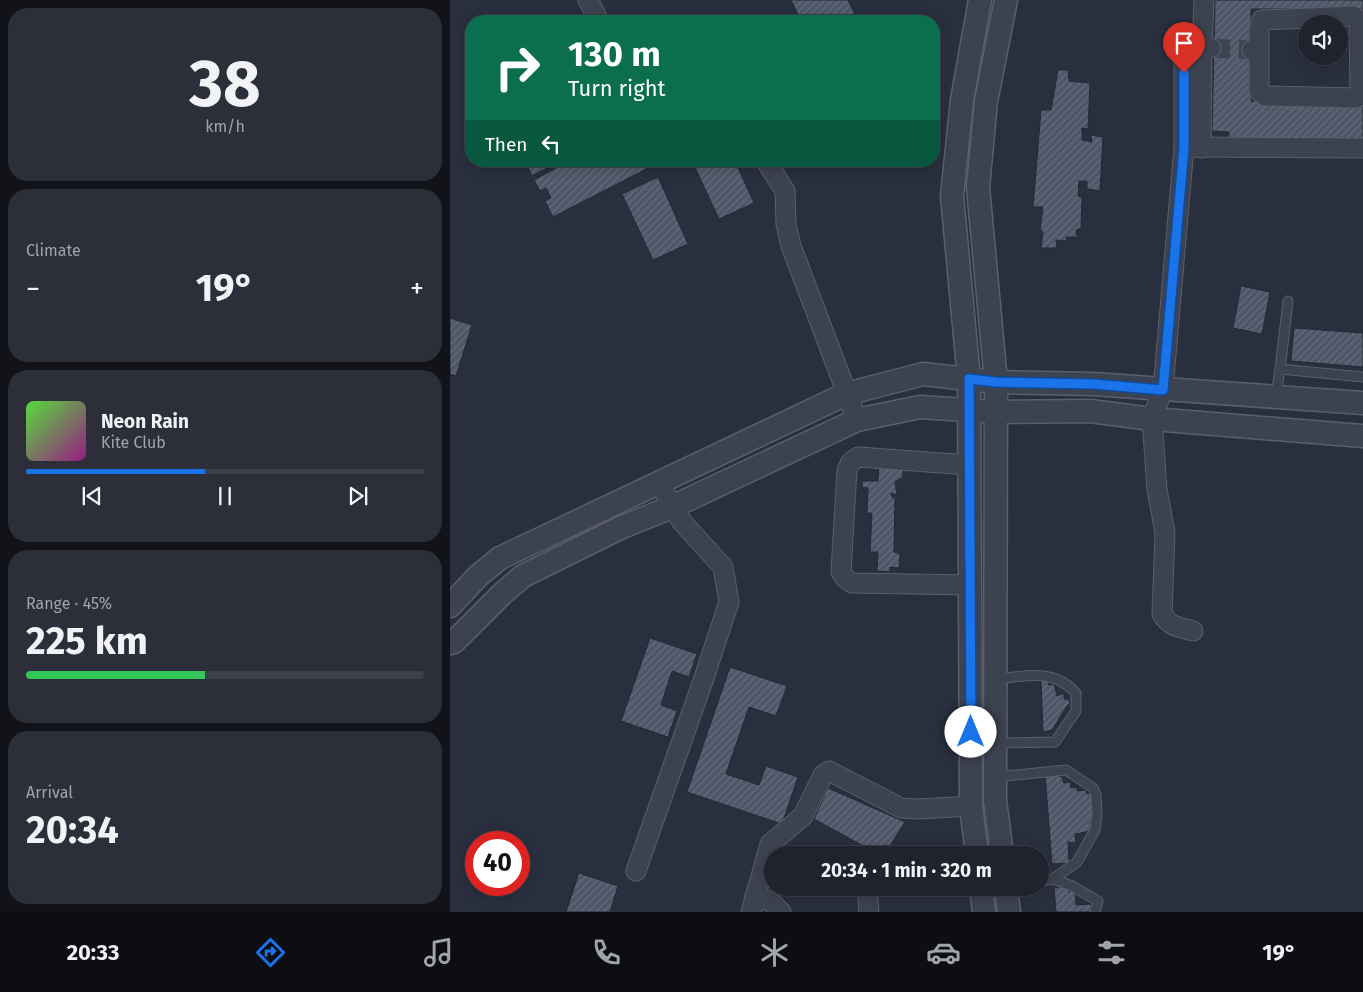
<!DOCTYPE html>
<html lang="en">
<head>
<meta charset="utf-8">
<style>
	:root { --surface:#1f232e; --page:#2c2f3a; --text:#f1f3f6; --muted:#a1a4aa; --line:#3c404a; --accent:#1a73e8 }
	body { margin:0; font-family:"Fira Sans",sans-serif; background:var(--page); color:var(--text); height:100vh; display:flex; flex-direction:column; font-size:19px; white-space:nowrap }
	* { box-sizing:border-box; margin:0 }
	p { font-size:16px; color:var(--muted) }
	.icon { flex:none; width:28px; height:28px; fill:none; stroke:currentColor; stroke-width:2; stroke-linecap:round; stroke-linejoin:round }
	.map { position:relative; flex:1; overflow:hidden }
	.panel { display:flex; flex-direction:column; gap:8px; padding:8px; background:#111319; width:450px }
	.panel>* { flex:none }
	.banner { position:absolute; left:15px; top:15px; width:475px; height:152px; border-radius:20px; box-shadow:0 2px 12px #0003,0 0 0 1px var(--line); background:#0b6e4f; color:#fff; overflow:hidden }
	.tools { position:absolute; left:848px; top:15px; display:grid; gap:10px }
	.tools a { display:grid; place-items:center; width:50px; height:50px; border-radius:50%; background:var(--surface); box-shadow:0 2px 12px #0003,0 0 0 1px var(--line); font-size:25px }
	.speed { position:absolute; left:15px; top:831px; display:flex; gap:10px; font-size:25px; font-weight:700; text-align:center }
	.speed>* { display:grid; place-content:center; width:65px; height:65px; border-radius:50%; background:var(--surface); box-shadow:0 2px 12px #0003,0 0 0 1px var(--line); line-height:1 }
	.speed .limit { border:8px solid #d22; background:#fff; color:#111 }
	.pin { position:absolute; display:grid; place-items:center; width:42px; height:42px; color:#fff; margin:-51px -21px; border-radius:50% 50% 50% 0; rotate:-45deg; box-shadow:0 0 5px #0007 }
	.pin .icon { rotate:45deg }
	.me { position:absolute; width:55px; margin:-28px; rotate:0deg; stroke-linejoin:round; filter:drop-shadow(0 0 4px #0008) }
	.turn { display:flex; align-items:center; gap:18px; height:105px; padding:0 20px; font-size:22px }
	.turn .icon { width:65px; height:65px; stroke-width:2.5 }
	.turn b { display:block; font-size:35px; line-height:42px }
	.then { display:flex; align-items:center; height:48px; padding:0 20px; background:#0003; gap:10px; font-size:19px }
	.big { font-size:38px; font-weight:700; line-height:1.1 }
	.panel .card { flex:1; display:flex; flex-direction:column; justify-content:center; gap:8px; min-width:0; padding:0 18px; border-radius:20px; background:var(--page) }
	.panel .dial { align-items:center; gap:0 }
	.dial b { font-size:65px; line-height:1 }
	.song { display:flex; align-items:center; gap:15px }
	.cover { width:60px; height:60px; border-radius:8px; background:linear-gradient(135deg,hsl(110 70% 55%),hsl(310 70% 35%)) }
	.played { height:5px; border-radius:2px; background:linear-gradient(90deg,var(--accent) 45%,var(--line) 45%) }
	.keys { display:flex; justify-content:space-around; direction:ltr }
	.heat { display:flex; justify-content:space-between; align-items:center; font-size:28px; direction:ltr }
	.charge { height:8px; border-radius:4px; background:linear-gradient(90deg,#34c759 45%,var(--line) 0) }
	.trip { position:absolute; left:314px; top:846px; width:285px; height:50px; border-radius:25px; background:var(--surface); box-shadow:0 2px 12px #0003,0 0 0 1px var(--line); font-weight:700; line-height:50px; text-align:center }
	.tab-bar { display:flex; height:80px; justify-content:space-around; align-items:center; background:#0c0e12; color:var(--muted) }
	.tab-bar .icon { width:35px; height:35px }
	.tab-bar .on { color:var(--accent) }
	.tab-bar b { font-size:22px; color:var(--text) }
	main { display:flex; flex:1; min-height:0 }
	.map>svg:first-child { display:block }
	.building { fill:url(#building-hatch); stroke:#232836 }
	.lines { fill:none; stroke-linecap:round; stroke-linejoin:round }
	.minor-tunnel { stroke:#3f4453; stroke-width:19; stroke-dasharray:19 9; stroke-linecap:butt }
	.service-casing { stroke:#5a5f6c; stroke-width:11 }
	.minor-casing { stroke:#5a5f6c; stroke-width:21 }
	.tertiary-casing { stroke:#5a5f6c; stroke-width:25 }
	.service { stroke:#3c424f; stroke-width:9 }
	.minor { stroke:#3c424f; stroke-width:19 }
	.tertiary { stroke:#3c424f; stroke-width:22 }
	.route-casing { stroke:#114b97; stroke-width:12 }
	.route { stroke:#1a73e8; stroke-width:9 }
</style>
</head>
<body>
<main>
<section class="panel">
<div class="card dial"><b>38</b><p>km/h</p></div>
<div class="card"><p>Climate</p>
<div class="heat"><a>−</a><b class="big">19°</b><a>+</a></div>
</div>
<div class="card">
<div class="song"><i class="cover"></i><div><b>Neon Rain</b><p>Kite Club</p></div></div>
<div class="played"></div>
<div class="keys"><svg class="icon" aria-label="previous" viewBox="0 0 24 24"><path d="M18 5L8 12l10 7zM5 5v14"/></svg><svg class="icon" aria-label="pause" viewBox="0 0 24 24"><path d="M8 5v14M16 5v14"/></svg><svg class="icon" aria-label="next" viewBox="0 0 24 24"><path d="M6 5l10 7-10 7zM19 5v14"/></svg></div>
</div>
<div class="card"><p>Range · 45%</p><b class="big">225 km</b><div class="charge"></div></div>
<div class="card"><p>Arrival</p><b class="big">20:34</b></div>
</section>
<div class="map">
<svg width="913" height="912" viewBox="0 0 913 912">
	<defs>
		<pattern id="building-hatch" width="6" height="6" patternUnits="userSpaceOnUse" patternTransform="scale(1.25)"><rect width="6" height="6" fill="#4f5667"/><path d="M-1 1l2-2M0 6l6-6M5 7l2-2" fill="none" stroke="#666c7b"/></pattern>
	</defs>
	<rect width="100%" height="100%" fill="#292f3e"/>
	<g class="building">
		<polygon points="341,0 398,0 408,21 351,21"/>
		<polygon points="765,0 913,0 913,9 801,9 801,101 913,102 913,144 779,142 779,132 762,131"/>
		<polygon points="285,13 289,21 269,21"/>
		<polygon points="608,70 618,70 619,81 640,83 638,129 632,128 632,140 642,142 641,135 653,137 650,191 637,189 637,181 629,181 628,196 632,197 631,228 626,230 627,237 616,237 617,241 606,240 607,248 591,248 593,232 590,230 593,207 583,207 591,110 601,110"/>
		<polygon points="75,161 110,161 82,176"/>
		<polygon points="119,161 199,161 202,166 103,217 95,201 101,198 96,188 90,191 84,180"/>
		<polygon points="242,161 285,161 304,203 269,219"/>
		<polygon points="208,177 238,244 203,260 172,194"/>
		<polygon points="791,286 820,292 812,334 783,328"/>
		<polygon points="0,318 22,325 6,376 0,374"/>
		<polygon points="844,328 913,333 913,367 841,361"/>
		<polygon points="429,465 453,466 453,477 445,482 447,495 441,493 442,497 445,498 444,552 450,554 449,568 440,567 440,572 427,571 428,552 420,552 422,513 417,513 418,488 412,487 412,481 428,481"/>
		<polygon points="200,638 247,654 239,677 222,671 211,705 227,711 218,737 171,721"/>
		<polygon points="280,667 337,686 326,716 299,707 276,774 309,785 316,766 348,777 332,824 237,792"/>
		<polygon points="599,679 598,685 604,684 607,696 614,693 614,699 618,699 620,704 617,706 602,730 593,732 591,680"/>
		<polygon points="609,772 609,776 612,777 614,783 620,782 621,788 627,787 627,791 636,790 637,794 642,793 643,821 640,822 641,831 625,834 626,843 618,842 619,863 602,864 595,774"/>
		<polygon points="378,788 455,822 434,855 430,855 364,819"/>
		<polygon points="129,873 168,886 160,912 116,912"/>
		<polygon points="618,887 619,892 625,891 626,905 641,904 640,912 606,912 604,888"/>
	</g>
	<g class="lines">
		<polyline class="minor-tunnel" points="761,48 802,50"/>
		<defs>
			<g id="service">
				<polyline points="830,369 913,377"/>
				<polyline points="826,396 830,369 838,301"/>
				<path d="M 546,679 C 576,676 603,668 626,693 L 626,711 L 605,742 L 546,743"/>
				<polyline points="546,777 616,770 643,788 646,795 647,815 645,830 627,862 603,879 590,882"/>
				<polyline points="603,879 622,886 648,901 645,912"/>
			</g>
			<g id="minor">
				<polyline points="138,0 149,21"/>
				<polyline points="802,50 809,50 809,29 812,20 903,16 909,20 910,94 906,98 815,96 809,91 809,50"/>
				<polyline points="734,147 913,148"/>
				<polyline points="751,148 752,48 761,48"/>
				<polyline points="316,161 335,191 336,224 341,246 407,420"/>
				<polyline points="519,465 408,457 401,462 397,470 391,572 396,579 402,583 520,585"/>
				<path d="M 743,631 C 729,627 720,627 712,614 L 715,533 L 707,489 L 702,419 L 713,389 L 734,147 L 734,54 L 738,49 L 752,48 L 754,0"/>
				<polyline points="186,871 254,678 279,602 273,567 233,523 222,507 210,482"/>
				<polyline points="417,888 419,912"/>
				<polyline points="305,896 321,902 331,912"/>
				<polyline points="301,912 320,844 353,816 373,775 379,771 451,808 468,809 521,806"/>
			</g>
			<g id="tertiary">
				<polyline points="0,606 28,576 50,558 396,394 473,374 546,382 643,384 913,403"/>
				<polyline points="0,643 4,642 53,593 73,576 170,528 222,507 407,420 470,407 546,412 640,411 702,419 913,436"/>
				<polyline points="527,855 521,806 519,379 502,196 512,100 530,0"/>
				<polyline points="552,855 545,800 546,382 528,187 536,101 556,0"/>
				<polyline points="531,888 534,912"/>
				<polyline points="556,888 559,912"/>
			</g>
		</defs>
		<use href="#service" class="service-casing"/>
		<use href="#minor" class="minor-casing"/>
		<use href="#tertiary" class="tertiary-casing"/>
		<use href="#service" class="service"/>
		<use href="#minor" class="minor"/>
		<use href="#tertiary" class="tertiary"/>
	</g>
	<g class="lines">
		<defs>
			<polyline id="route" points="521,732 519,379 546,382 643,384 713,390 734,147 734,73"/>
		</defs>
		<use href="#route" class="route-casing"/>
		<use href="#route" class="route"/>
	</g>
</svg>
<div class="tools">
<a><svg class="icon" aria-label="sound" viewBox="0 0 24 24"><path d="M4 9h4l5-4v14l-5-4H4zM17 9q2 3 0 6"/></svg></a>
</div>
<div class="speed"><div class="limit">40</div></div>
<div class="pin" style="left:734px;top:73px;background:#d93025"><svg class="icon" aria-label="arrive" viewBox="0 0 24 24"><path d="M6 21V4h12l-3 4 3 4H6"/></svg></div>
<svg class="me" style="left:521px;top:732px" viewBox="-20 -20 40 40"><circle r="19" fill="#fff"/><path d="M0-13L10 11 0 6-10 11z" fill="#1a73e8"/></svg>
<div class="trip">20:34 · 1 min · 320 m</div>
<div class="banner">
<div class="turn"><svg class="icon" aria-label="right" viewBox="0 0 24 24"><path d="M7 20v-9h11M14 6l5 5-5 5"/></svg><div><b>130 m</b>Turn right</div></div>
<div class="then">Then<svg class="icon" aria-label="left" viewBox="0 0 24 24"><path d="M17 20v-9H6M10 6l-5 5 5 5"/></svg></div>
</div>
</div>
</main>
<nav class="tab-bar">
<b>20:33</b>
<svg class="icon on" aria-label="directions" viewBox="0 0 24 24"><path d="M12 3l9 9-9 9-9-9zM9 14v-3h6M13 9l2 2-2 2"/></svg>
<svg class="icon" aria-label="music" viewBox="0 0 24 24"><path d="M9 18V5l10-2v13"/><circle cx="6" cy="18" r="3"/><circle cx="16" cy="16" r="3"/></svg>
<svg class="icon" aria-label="phone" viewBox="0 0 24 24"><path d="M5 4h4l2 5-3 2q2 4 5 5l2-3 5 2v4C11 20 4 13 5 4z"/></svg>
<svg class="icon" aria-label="climate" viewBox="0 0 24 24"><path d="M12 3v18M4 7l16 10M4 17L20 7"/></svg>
<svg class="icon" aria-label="car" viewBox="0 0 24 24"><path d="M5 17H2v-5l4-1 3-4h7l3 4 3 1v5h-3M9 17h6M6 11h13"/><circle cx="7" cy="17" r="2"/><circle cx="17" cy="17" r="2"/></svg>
<svg class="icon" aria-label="filters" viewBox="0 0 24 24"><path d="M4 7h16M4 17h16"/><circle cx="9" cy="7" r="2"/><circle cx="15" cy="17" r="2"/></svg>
<b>19°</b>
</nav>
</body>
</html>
